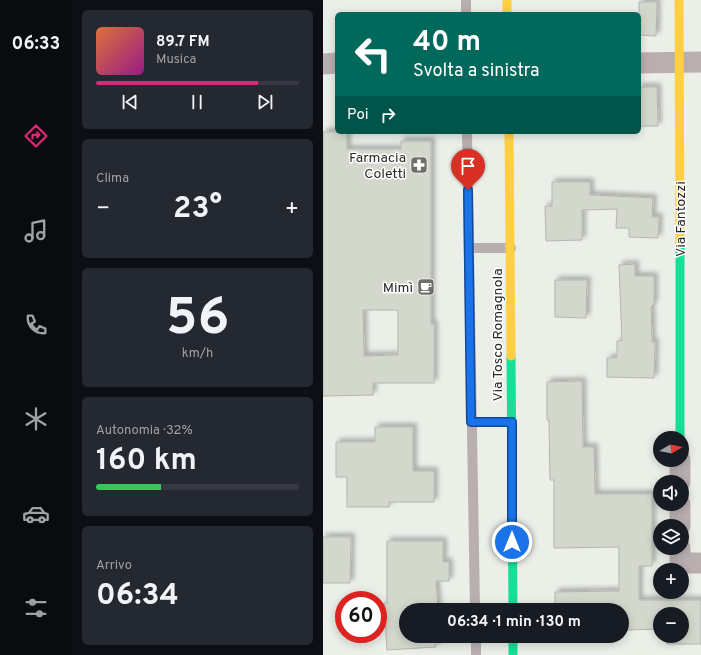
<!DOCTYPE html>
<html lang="it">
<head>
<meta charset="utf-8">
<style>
	:root { --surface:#171b24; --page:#242831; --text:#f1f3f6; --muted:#9ea1a6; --line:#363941; --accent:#db2777 }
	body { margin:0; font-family:Overpass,sans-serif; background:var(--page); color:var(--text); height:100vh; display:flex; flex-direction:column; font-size:15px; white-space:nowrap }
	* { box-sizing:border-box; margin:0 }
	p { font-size:13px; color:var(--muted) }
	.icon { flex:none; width:22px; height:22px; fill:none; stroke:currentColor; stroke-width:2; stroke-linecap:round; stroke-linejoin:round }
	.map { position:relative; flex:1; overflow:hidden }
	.details { display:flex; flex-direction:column; gap:10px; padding:10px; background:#0d0f14; width:251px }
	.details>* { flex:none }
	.top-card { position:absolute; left:12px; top:12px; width:306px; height:122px; border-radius:6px; box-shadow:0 2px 10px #0003; background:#00695c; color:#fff; overflow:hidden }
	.needle { width:26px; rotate:80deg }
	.controls { position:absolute; left:330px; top:431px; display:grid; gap:8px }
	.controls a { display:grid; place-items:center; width:36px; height:36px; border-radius:50%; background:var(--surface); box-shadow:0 2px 10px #0003; font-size:20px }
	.speed { position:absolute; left:12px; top:591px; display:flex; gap:8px; font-size:20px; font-weight:700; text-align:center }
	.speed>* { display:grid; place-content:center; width:52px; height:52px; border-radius:50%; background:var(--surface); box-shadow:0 2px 10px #0003; line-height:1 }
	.speed .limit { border:6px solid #d22; background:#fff; color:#111 }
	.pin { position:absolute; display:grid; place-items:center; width:34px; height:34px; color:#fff; margin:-41px -17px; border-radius:50% 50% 50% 0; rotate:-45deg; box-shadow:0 0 4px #0007 }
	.pin .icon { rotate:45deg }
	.me { position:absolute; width:44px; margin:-22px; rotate:0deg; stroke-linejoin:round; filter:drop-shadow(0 0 3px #0008) }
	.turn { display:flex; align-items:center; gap:14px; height:84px; padding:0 12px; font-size:18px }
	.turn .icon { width:52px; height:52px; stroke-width:2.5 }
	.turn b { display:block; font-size:28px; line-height:34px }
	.then { display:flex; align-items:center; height:38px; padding:0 12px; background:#0003; gap:8px; font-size:15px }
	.big { font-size:30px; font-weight:700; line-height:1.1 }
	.details .tile { flex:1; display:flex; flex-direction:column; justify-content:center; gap:6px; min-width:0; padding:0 14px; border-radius:6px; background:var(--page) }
	.details .dial { align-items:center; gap:0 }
	.dial b { font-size:52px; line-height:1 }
	.song { display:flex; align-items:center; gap:12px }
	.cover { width:48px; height:48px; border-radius:6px; background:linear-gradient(135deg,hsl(20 70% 55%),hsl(310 70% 35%)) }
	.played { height:4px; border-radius:2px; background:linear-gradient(90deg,var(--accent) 80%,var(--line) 80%) }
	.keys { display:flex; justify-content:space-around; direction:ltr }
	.heat { display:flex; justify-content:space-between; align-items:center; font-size:22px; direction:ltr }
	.charge { height:6px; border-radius:3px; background:linear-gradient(90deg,#34c759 32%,var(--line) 0) }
	.trip { position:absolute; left:76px; top:603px; width:230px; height:40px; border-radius:20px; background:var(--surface); box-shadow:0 2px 10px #0003; font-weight:700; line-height:40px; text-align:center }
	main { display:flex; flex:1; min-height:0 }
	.dock { display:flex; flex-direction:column; width:72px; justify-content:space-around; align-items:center; background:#090b0e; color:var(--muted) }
	.dock .icon { width:28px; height:28px }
	.dock .selected { color:var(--accent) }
	.dock b { font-size:18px; color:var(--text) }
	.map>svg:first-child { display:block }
	.building { fill:#d4d8cc; stroke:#b4b6b1; fill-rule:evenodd; filter:url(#shadow) }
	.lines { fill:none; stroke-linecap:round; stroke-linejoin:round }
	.lane { stroke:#b9aeb0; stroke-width:10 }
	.street { stroke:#b9aeb0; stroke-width:21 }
	.fast { stroke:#16e098; stroke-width:9 }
	.slow { stroke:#ffcf43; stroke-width:9 }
	.route-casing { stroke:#114b97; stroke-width:10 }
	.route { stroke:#1a73e8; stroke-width:7 }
	.labels { text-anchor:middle; stroke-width:3; stroke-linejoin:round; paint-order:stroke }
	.poi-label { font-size:14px; fill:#282a25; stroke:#fff; text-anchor:end }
	.street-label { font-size:14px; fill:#282a25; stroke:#fff }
</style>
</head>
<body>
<main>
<nav class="dock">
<b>06:33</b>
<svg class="icon selected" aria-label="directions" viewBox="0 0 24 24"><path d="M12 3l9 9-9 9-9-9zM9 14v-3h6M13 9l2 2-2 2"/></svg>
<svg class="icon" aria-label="music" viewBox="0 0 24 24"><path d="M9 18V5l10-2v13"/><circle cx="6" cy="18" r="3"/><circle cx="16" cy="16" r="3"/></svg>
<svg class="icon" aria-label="phone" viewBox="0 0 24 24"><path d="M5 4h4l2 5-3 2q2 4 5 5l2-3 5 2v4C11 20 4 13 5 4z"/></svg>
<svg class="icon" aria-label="climate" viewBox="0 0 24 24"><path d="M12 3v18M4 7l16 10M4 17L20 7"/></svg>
<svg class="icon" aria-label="car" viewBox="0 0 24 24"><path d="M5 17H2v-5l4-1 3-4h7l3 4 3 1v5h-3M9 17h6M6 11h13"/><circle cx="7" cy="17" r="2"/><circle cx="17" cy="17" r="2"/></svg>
<svg class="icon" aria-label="filters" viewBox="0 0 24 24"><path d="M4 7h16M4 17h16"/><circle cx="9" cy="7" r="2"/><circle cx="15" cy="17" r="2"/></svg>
</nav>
<section class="details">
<div class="tile">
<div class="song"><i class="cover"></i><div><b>89.7 FM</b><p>Musica</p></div></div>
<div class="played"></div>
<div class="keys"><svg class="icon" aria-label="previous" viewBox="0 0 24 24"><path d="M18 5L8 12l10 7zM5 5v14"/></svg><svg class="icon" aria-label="pause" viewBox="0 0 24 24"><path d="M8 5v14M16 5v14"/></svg><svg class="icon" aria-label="next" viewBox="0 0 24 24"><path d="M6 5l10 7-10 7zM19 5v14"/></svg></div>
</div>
<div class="tile"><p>Clima</p>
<div class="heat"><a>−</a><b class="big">23°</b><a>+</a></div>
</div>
<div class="tile dial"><b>56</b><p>km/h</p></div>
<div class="tile"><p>Autonomia · 32%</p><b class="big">160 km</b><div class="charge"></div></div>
<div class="tile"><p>Arrivo</p><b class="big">06:34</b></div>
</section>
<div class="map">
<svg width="378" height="655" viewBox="0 0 378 655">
	<defs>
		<filter id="shadow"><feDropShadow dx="3.5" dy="-3.5" stdDeviation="2" flood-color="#0004"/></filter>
	</defs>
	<rect width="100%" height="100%" fill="#ecefe8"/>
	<g class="building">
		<polygon points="316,2 334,2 333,36 316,35"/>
		<polygon points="316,87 334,87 335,126 316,126"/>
		<path d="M 0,132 L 24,132 L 24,149 L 78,149 L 78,141 L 108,141 L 108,324 L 111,324 L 111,383 L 50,383 L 50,395 L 0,396 ZM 40,310 L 75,310 L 75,355 L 41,356 Z"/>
		<polygon points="229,182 267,182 267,195 330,198 329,217 336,217 335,238 306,237 306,228 293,228 294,209 259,210 259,240 223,241 222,206 229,206"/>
		<polygon points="312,264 312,276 331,276 331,304 328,307 329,342 332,342 331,378 284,377 284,358 294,358 294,341 299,341 296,265"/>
		<polygon points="232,280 264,280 263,318 232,317"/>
		<polygon points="259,381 260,447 271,447 272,494 329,494 329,566 316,566 316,600 378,600 378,644 344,644 344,636 359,636 359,614 337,614 337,629 303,630 303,620 299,620 299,610 232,610 232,592 296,591 296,547 231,548 231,480 227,480 226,420 224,420 224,382"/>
		<polygon points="52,427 90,427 90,471 111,471 111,502 66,502 66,507 24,507 24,477 13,477 13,442 52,442"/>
		<polygon points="0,537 28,537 27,583 0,583"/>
		<polygon points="64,541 120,541 120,562 126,562 126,581 113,581 115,610 83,610 83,636 112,636 113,647 64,650 61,603 64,603"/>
	</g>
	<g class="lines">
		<g class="lane">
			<polyline points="143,14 143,0"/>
			<polyline points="144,132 152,610"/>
			<polyline points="146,248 188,248"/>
			<polyline points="148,422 189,422"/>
			<polyline points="153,636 153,655"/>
		</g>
		<g class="street">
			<polyline points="316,63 378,62"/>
			<polyline points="0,64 14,63"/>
			<polyline points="357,460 357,482"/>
			<polyline points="357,504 357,526"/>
			<polyline points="357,548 357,563 378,563"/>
		</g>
		<g class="fast">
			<polyline points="357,243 357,438"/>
			<polyline points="188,356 190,610"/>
			<polyline points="190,636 190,655"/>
		</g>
		<g class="slow">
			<polyline points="184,0 184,14"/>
			<polyline points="356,0 357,243"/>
			<polyline points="186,132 188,356"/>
		</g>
	</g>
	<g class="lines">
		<defs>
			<polyline id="route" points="145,190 148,422 189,422 189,542"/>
		</defs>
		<use href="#route" class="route-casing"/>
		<use href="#route" class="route"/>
	</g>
	<defs>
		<symbol id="pharmacy-square" viewBox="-11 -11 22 22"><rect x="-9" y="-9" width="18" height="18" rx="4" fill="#6d6f69" stroke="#fff"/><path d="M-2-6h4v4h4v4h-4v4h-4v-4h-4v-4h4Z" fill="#fff"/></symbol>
		<symbol id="cafe-square" viewBox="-11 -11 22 22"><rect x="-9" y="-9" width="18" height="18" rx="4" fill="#6d6f69" stroke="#fff"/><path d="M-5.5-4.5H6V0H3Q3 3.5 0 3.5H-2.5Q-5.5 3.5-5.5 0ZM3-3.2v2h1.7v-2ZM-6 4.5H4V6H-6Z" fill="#fff"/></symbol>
	</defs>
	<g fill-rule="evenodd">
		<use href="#pharmacy-square" x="86" y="155" width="20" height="20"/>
		<use href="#cafe-square" x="93" y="277" width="20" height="20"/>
	</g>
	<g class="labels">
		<g class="poi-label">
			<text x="83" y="162">Farmacia<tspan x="83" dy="16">Coletti</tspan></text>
			<text x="90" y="292">Mimì</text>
		</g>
		<g class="street-label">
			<text transform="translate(357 219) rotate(-90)" y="5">Via Fantozzi</text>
			<text transform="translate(174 335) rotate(-90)" y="5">Via Tosco Romagnola</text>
		</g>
	</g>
</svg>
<div class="controls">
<a><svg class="needle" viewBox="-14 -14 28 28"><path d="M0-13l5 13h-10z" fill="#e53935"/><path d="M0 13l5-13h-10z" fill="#9ea1a6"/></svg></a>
<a><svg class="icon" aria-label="sound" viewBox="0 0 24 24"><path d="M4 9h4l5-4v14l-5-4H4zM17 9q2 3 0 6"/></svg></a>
<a><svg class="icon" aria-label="layers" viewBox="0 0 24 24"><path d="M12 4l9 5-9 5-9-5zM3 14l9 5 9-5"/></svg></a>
<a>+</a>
<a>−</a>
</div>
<div class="speed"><div class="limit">60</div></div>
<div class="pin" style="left:145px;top:190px;background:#d93025"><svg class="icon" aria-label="arrive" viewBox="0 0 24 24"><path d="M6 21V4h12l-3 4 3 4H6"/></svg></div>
<svg class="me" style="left:189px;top:542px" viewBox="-20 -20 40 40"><circle r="17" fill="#1a73e8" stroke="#fff" stroke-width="3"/><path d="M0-11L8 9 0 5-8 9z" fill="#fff"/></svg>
<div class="trip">06:34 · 1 min · 130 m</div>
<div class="top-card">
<div class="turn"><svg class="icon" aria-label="left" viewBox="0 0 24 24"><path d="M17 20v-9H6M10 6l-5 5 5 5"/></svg><div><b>40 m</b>Svolta a sinistra</div></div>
<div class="then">Poi<svg class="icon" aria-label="right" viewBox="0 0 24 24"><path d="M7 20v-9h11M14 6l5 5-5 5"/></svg></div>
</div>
</div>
</main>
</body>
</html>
